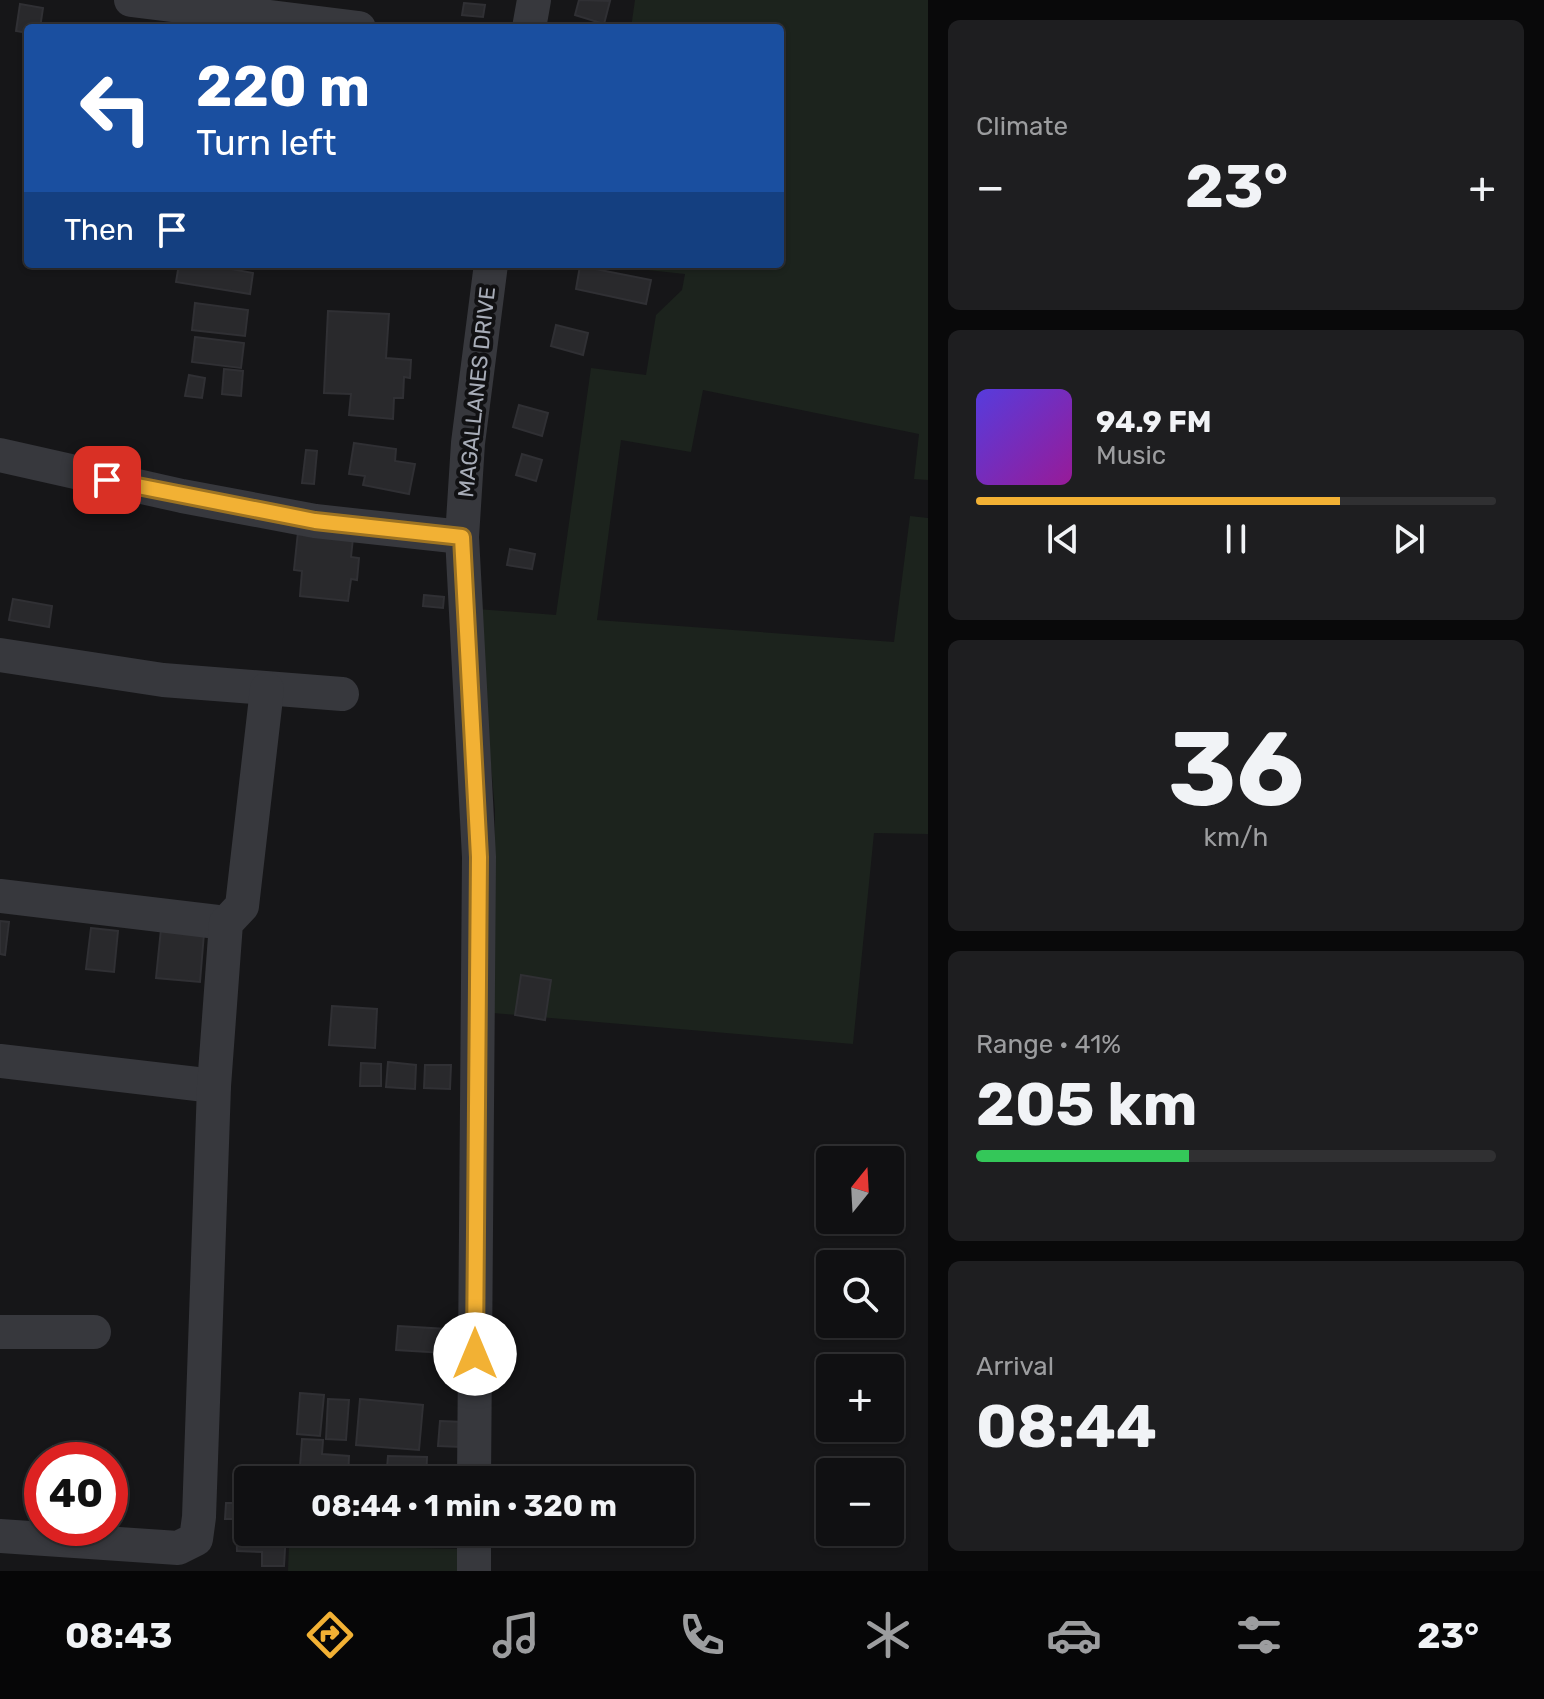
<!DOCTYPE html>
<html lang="en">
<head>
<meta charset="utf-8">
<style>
	:root { --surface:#101012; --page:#1e1e20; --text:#f1f3f6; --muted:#9c9d9f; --line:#303032; --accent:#f2b134 }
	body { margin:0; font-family:Rubik,sans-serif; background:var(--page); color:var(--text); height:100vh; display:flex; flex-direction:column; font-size:30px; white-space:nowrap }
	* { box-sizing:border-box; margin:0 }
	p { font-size:26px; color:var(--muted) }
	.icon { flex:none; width:44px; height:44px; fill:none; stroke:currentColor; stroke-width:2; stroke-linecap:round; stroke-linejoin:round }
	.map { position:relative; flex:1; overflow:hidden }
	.side { display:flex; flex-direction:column; gap:20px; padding:20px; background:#09090a; width:616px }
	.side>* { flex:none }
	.banner { position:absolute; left:24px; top:24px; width:760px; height:244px; border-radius:8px; box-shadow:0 2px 6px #0004,0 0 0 2px var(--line); background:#1a4fa0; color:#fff; overflow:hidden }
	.needle { width:52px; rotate:18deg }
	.controls { position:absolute; left:816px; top:1146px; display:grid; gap:16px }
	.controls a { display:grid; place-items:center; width:88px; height:88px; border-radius:8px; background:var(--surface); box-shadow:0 2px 6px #0004,0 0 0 2px var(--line); font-size:40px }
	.speed { position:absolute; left:24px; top:1442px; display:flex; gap:16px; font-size:40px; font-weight:700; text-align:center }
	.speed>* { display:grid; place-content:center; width:104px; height:104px; border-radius:50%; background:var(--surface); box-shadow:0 2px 6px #0004,0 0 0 2px var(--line); line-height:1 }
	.speed .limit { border:12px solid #d22; background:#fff; color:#111 }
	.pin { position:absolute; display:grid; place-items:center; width:68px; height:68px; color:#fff; margin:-34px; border-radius:16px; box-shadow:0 4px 12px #0006 }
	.me { position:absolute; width:88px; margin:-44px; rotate:0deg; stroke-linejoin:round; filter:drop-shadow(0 0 6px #0008) }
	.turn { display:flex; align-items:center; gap:28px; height:168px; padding:0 40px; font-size:36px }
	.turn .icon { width:104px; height:104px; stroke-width:2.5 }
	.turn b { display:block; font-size:56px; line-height:68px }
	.then { display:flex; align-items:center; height:76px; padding:0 40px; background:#0003; gap:16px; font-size:30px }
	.big { font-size:60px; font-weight:700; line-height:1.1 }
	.side .card { flex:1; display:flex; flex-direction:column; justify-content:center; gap:12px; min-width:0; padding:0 28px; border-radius:12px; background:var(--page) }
	.side .dial { align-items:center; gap:0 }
	.dial b { font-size:104px; line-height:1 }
	.song { display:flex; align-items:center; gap:24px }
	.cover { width:96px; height:96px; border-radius:12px; background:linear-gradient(135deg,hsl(250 70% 55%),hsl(300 70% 35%)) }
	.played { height:8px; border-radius:4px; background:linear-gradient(90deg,var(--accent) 70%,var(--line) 70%) }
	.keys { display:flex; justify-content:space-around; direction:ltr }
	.heat { display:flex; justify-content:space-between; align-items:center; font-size:44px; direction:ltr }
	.charge { height:12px; border-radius:6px; background:linear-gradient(90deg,#34c759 41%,var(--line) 0) }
	.trip { position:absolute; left:234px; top:1466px; width:460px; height:80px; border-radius:8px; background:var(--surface); box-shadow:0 2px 6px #0004,0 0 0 2px var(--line); font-weight:700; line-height:80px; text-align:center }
	.tab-bar { display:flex; height:128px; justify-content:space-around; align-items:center; background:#060607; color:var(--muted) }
	.tab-bar .icon { width:56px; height:56px }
	.tab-bar .active { color:var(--accent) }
	.tab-bar b { font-size:36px; color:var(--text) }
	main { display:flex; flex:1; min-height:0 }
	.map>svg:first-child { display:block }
	.green { fill:#1c231d }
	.building { fill:#29292c; stroke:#303034; stroke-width:2 }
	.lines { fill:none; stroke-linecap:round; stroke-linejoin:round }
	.minor { stroke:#37383d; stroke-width:34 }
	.route-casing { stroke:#9d7322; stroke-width:20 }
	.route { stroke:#f2b134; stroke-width:14 }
	.labels { text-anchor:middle; stroke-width:8; stroke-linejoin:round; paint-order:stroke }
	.street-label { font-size:22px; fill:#a8adb8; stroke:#111113 }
</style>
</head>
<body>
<main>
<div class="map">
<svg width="928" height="1571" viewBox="0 0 928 1571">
	<rect width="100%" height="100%" fill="#161618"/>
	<g class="green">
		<polygon points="635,0 928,0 928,480 914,479 919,434 703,390 691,452 621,440 597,620 894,642 910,516 928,518 928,834 874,833 853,1044 493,1013 495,810 477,609 556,615 591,368 646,375 656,315 682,290 685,274 592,264 780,264 780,28 631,28"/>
		<polygon points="289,1545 458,1549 458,1571 288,1571"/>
	</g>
	<g class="building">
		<polygon points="579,0 610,1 604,24 575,15"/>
		<polygon points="464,3 485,5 483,17 462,15"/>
		<polygon points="20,4 43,8 40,28 28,28 28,33 16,31"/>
		<polygon points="179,264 204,264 253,273 250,294 176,282"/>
		<polygon points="580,266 651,280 646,304 576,289"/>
		<polygon points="195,303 248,310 245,336 192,330"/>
		<polygon points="328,311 389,314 386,358 411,360 410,378 404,377 403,398 394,398 393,419 349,415 351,394 324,393"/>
		<polygon points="556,325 588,333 583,355 551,346"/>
		<polygon points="195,337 244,343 241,368 192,362"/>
		<polygon points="224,369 243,371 241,396 222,394"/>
		<polygon points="189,375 205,378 202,398 185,396"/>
		<polygon points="519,405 548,413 542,436 513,427"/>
		<polygon points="354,443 396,449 395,461 415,464 409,494 363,485 365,476 349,474"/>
		<polygon points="306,450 317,451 314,484 302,483"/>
		<polygon points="522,454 542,460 536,481 516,475"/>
		<polygon points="298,532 353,538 351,557 359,558 357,580 351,579 348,601 300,596 302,571 294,570"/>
		<polygon points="510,549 535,554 532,569 507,565"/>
		<polygon points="424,595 444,597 443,608 423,606"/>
		<polygon points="13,599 52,606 49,627 9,620"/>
		<polygon points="0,921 9,922 5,955 0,954"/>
		<polygon points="91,928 118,931 114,972 86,969"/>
		<polygon points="161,929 204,933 200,982 156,978"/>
		<polygon points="521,975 551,980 545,1020 515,1015"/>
		<polygon points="332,1006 377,1009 375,1048 329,1045"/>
		<polygon points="388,1062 416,1065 415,1089 386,1087"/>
		<polygon points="361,1063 381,1064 381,1086 360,1086"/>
		<polygon points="425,1065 451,1065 450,1089 424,1088"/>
		<polygon points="398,1326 447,1329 445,1353 396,1350"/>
		<polygon points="300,1393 324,1395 320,1436 297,1434"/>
		<polygon points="328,1399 349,1400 346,1440 326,1439"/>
		<polygon points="360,1399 423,1405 419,1450 356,1445"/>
		<polygon points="440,1421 464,1422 462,1447 438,1446"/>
		<polygon points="302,1439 323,1440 322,1454 349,1456 348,1480 299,1480"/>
		<polygon points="53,1446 106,1450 105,1460 52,1460"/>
		<polygon points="388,1456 427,1457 426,1480 386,1480"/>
		<polygon points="432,1471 458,1473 457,1480 432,1480"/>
		<polygon points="226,1503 248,1503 248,1532 286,1532 284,1566 262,1566 262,1552 237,1551 236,1519 225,1519"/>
		<polygon points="349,1532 366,1532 366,1542 348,1541"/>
	</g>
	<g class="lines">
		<g class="minor">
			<polyline points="131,0 359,28"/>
			<polyline points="529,28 534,0"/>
			<polyline points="0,455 182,496 315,521 462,537"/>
			<polyline points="0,655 163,680 342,694"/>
			<polyline points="0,896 226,923"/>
			<polyline points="0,1061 214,1086"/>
			<polyline points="0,1332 94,1332"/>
			<polyline points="474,1480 479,857 462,537 468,443 491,264"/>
			<polyline points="0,1536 178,1548 196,1539 199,1517 214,1086 226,923 242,906 267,689"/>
			<polyline points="474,1571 474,1532"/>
		</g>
	</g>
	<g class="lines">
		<defs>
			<polyline id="route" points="107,480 315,521 462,537 479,857 475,1354"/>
		</defs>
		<use href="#route" class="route-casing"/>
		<use href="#route" class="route"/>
	</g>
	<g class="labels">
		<g class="street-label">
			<text transform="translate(476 392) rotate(-84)" y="8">MAGALLANES DRIVE</text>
		</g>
	</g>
</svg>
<div class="controls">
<a><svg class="needle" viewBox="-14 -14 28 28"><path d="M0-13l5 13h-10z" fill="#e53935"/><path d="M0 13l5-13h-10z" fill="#9c9d9f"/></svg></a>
<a><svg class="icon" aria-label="search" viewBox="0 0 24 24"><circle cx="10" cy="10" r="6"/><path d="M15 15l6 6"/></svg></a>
<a>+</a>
<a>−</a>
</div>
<div class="speed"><div class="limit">40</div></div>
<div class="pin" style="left:107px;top:480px;background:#d93025"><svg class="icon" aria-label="arrive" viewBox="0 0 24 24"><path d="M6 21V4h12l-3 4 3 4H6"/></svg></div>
<svg class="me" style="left:475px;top:1354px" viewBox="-20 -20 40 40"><circle r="19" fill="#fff"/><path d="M0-13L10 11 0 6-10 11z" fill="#f2b134"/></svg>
<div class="trip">08:44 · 1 min · 320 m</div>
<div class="banner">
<div class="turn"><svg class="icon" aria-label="left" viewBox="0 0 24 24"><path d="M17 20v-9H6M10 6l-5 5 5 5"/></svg><div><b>220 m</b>Turn left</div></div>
<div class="then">Then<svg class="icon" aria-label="arrive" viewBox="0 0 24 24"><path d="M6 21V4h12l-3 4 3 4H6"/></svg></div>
</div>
</div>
<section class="side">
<div class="card"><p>Climate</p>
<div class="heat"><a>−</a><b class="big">23°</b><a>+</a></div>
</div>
<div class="card">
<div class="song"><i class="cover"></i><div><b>94.9 FM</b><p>Music</p></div></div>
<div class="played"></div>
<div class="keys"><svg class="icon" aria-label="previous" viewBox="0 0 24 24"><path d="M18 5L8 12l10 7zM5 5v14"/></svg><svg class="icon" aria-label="pause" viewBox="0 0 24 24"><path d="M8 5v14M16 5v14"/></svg><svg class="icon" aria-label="next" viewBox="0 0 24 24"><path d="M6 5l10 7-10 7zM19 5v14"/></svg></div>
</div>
<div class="card dial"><b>36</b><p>km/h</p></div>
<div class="card"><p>Range · 41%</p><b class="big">205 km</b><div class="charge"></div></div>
<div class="card"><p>Arrival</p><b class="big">08:44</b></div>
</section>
</main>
<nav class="tab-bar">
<b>08:43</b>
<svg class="icon active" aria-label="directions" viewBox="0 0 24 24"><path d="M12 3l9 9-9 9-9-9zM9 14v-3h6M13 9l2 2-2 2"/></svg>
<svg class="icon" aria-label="music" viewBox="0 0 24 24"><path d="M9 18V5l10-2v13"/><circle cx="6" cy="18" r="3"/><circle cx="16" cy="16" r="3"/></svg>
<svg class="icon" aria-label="phone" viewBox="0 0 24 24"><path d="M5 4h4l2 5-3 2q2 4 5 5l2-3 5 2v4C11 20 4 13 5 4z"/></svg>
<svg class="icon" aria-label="climate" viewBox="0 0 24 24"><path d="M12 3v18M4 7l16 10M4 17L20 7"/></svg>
<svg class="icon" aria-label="car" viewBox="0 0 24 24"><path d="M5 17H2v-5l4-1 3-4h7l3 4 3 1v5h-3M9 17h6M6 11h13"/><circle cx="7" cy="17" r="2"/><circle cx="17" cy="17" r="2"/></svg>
<svg class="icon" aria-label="filters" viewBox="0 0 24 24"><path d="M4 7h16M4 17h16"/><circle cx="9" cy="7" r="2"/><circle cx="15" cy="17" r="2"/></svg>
<b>23°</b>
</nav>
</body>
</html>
